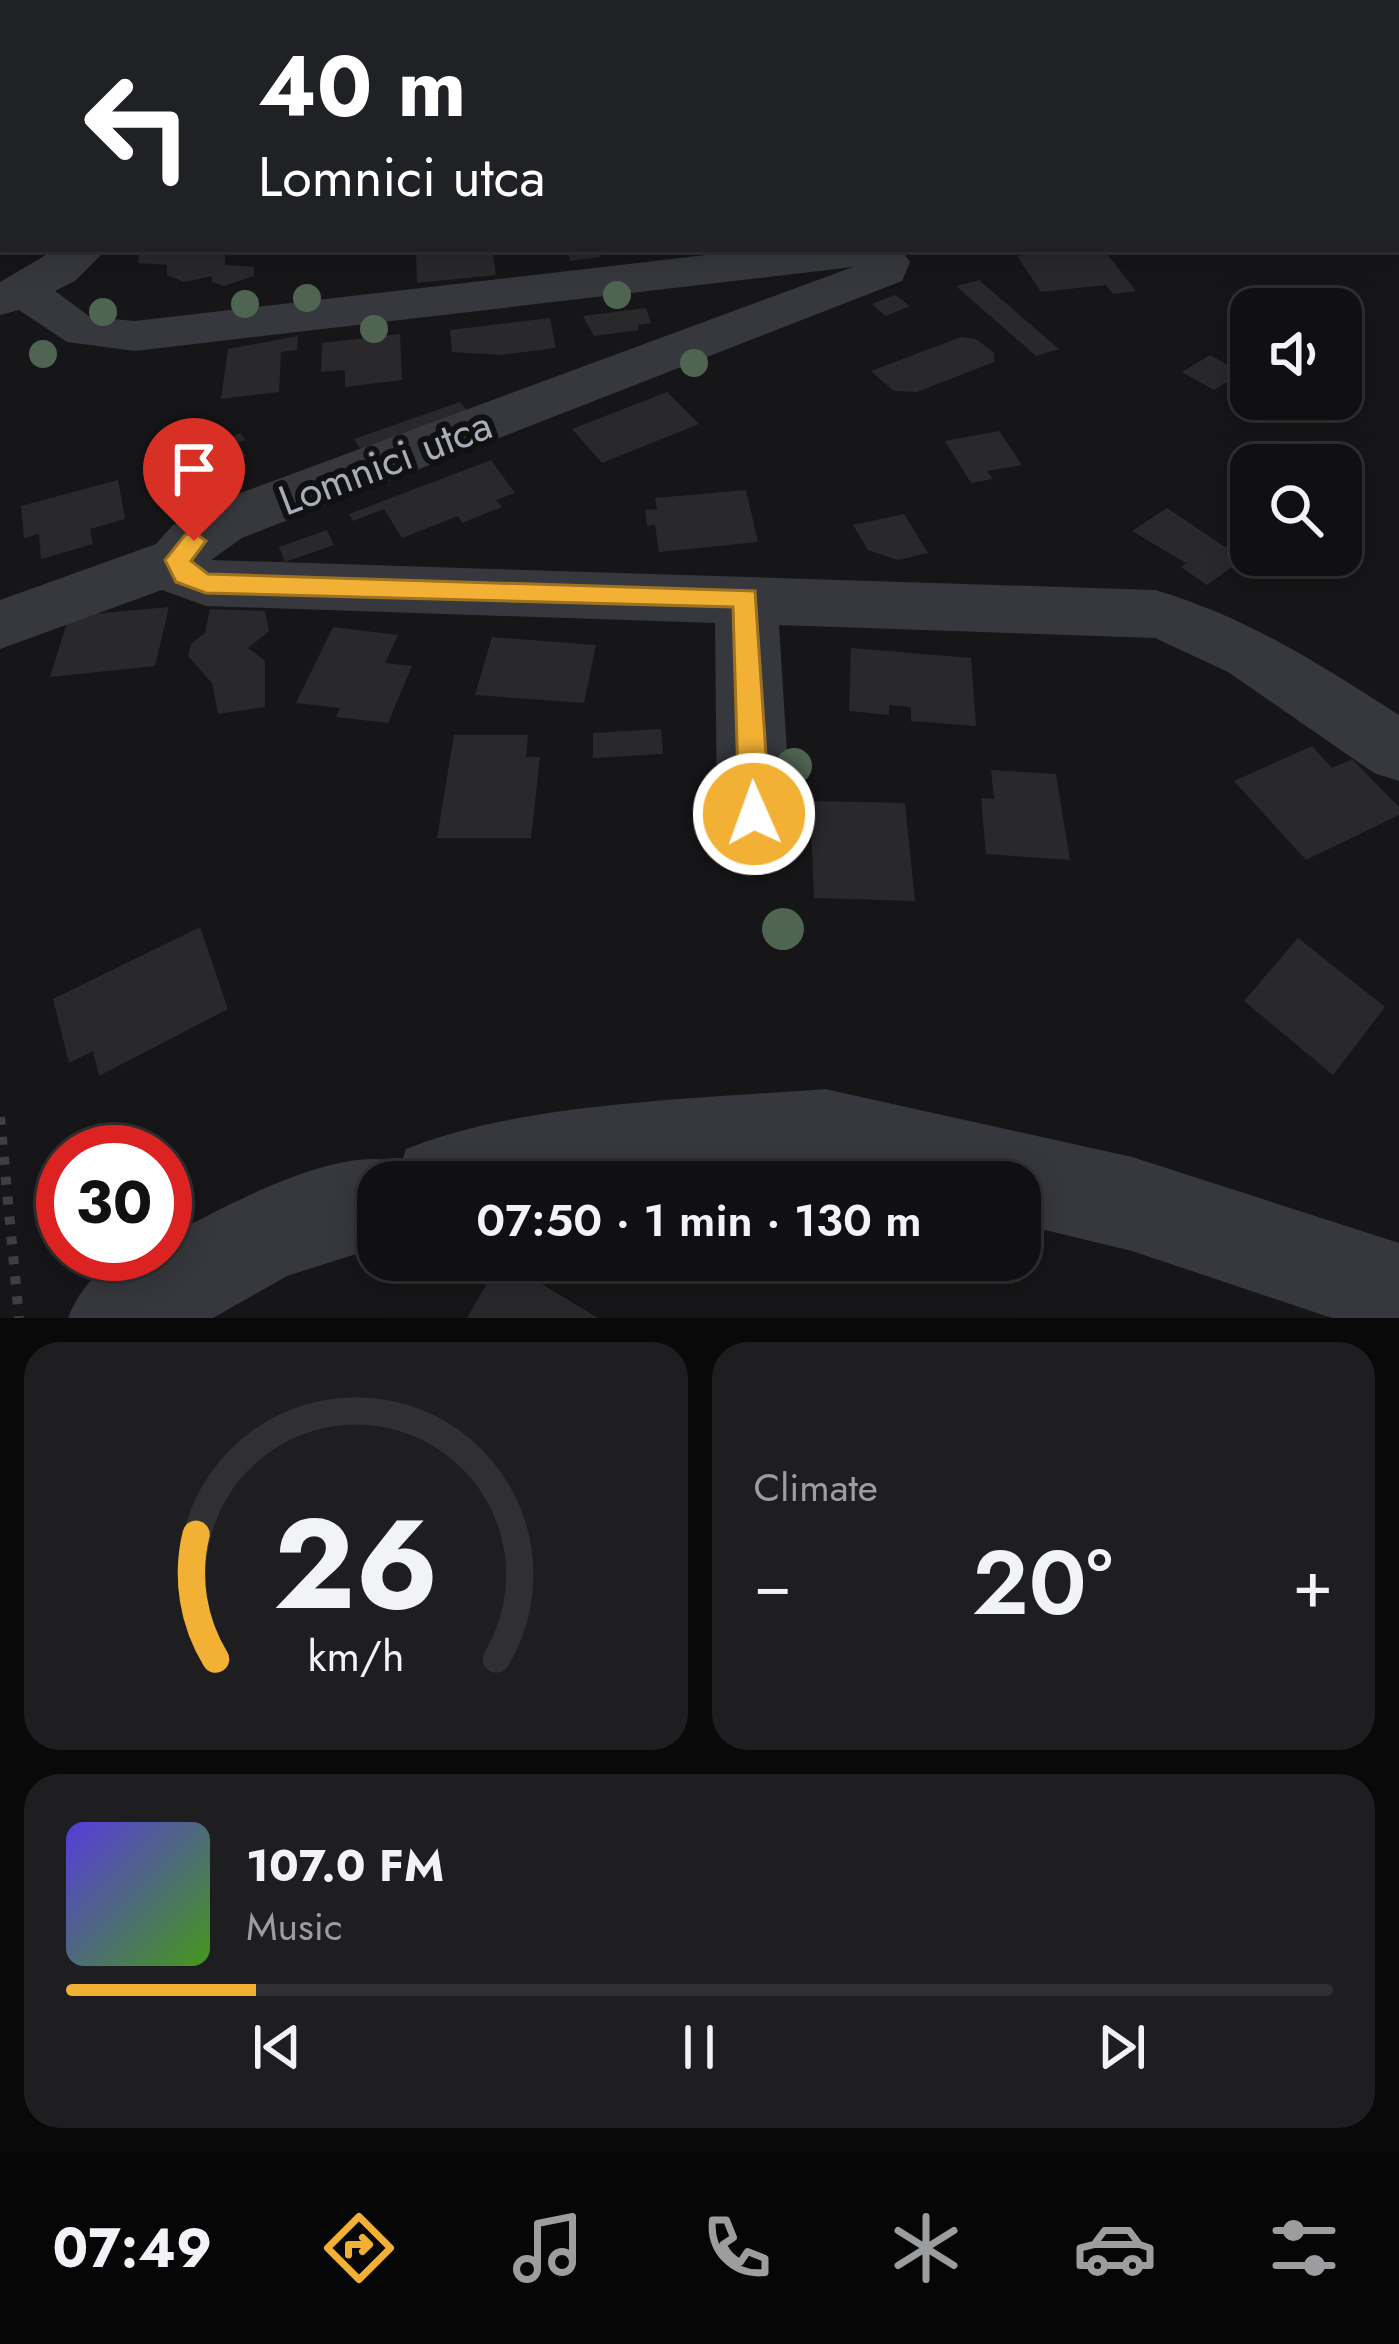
<!DOCTYPE html>
<html lang="en">
<head>
<meta charset="utf-8">
<style>
	:root { --surface:#101012; --page:#1e1e20; --text:#f1f3f6; --muted:#9c9d9f; --line:#303032; --accent:#f2b134 }
	body { margin:0; font-family:Jost,sans-serif; background:var(--page); color:var(--text); height:100vh; display:flex; flex-direction:column; font-size:45px; white-space:nowrap }
	* { box-sizing:border-box; margin:0 }
	p { font-size:39px; color:var(--muted) }
	.icon { flex:none; width:66px; height:66px; fill:none; stroke:currentColor; stroke-width:2; stroke-linecap:round; stroke-linejoin:round }
	.map { position:relative; height:1318px; overflow:hidden }
	.panel { display:flex; flex-direction:column; gap:24px; padding:24px; background:#09090a; flex:1 }
	.panel>* { flex:none }
	.guide { position:absolute; left:0px; top:0px; width:1401px; height:252px; box-shadow:0 6px 30px #0003,0 0 0 3px var(--line); background:#202124; color:#fff; overflow:hidden }
	.tools { position:absolute; left:1230px; top:288px; display:grid; gap:24px }
	.tools a { display:grid; place-items:center; width:132px; height:132px; border-radius:24px; background:var(--surface); box-shadow:0 6px 30px #0003,0 0 0 3px var(--line); font-size:60px }
	.speed { position:absolute; left:36px; top:1125px; display:flex; gap:24px; font-size:60px; font-weight:700; text-align:center }
	.speed>* { display:grid; place-content:center; width:156px; height:156px; border-radius:50%; background:var(--surface); box-shadow:0 6px 30px #0003,0 0 0 3px var(--line); line-height:1 }
	.speed .limit { border:18px solid #d22; background:#fff; color:#111 }
	.pin { position:absolute; display:grid; place-items:center; width:102px; height:102px; color:#fff; margin:-123px -51px; border-radius:50% 50% 50% 0; rotate:-45deg; box-shadow:0 0 12px #0007 }
	.pin .icon { rotate:45deg }
	.me { position:absolute; width:132px; margin:-66px; rotate:358deg; stroke-linejoin:round; filter:drop-shadow(0 0 9px #0008) }
	.turn { display:flex; align-items:center; gap:42px; height:252px; padding:0 60px; font-size:54px }
	.turn .icon { width:156px; height:156px; stroke-width:2.5 }
	.turn b { display:block; font-size:84px; line-height:102px }
	.big { font-size:90px; font-weight:600; line-height:1.1 }
	.panel .card { flex:1; display:flex; flex-direction:column; justify-content:center; gap:18px; min-width:0; padding:0 42px; border-radius:36px; background:var(--page) }
	.panel .dial { align-items:center; gap:0 }
	.dial svg { height:312px; overflow:visible; fill:none; stroke:var(--line); stroke-width:7; stroke-linecap:round; text-anchor:middle }
	.dial text { fill:var(--text); stroke:none }
	.song { display:flex; align-items:center; gap:36px }
	.cover { width:144px; height:144px; border-radius:18px; background:linear-gradient(135deg,hsl(250 70% 55%),hsl(100 70% 35%)) }
	.played { height:12px; border-radius:6px; background:linear-gradient(90deg,var(--accent) 15%,var(--line) 15%) }
	.keys { display:flex; justify-content:space-around; direction:ltr }
	.heat { display:flex; justify-content:space-between; align-items:center; font-size:66px; direction:ltr }
	.panel .tiles { flex:1; display:grid; gap:24px; grid-template-columns:1fr 1fr }
	.card:last-child { grid-column:span 2 }
	.trip { position:absolute; left:357px; top:1161px; width:684px; height:120px; border-radius:36px; background:var(--surface); box-shadow:0 6px 30px #0003,0 0 0 3px var(--line); font-weight:600; line-height:120px; text-align:center }
	.menu { display:flex; height:192px; justify-content:space-around; align-items:center; background:#060607; color:var(--muted) }
	.menu .icon { width:84px; height:84px }
	.menu .selected { color:var(--accent) }
	.menu b { font-size:54px; color:var(--text) }
	.map>svg:first-child { display:block }
	.building { fill:#29292c }
	.lines { fill:none; stroke-linecap:round; stroke-linejoin:round }
	.path { stroke:#3d3f44; stroke-width:10; stroke-dasharray:8 12; stroke-linecap:butt }
	.minor { fill:#37383d; fill-rule:evenodd }
	.tree { fill:#506452 }
	.route { fill:#f2b134; stroke:#9d7322; stroke-width:3 }
	.labels { text-anchor:middle; stroke-width:12; stroke-linejoin:round; paint-order:stroke }
	.street-label { font-size:42px; fill:#a8adb8; stroke:#111113 }
</style>
</head>
<body>
<div class="map">
<svg width="1399" height="1318" viewBox="0 0 1399 1318">
	<rect width="100%" height="100%" fill="#161618"/>
	<g class="building">
		<polygon points="149,249 181,249 180,255 209,249 225,255 225,265 254,267 254,276 224,286 212,282 212,276 184,282 167,275 167,265 138,263 139,255"/>
		<polygon points="492,249 496,275 417,283 416,254"/>
		<polygon points="567,249 599,249 601,257 570,261"/>
		<polygon points="1075,249 1103,249 1136,291 1113,294 1106,285 1041,292 1017,256"/>
		<polygon points="979,280 1059,349 1036,356 956,286"/>
		<polygon points="895,295 910,306 886,316 872,304"/>
		<polygon points="646,308 651,323 638,325 639,330 594,336 583,316"/>
		<polygon points="550,318 556,348 501,355 452,352 450,330"/>
		<polygon points="400,334 402,380 345,387 345,370 321,372 322,343"/>
		<polygon points="298,336 297,350 281,352 279,392 221,399 228,349"/>
		<polygon points="961,337 976,339 994,353 994,362 917,392 894,391 871,371"/>
		<polygon points="1210,355 1246,375 1250,385 1228,381 1214,390 1182,372"/>
		<polygon points="667,392 699,424 602,463 572,429"/>
		<polygon points="460,402 469,413 362,452 354,439"/>
		<polygon points="999,431 1022,465 987,471 993,479 971,483 945,441"/>
		<polygon points="241,433 245,440 237,443 246,456 237,459 244,471 181,500 161,463"/>
		<polygon points="491,460 515,493 496,500 502,507 462,523 458,516 402,538 384,509 353,521 349,514"/>
		<polygon points="118,480 125,519 90,529 93,544 41,559 39,534 24,538 21,506"/>
		<polygon points="1247,483 1251,485 1251,516 1227,503"/>
		<polygon points="746,490 758,542 659,552 655,525 647,526 645,510 657,509 655,498"/>
		<polygon points="1167,508 1243,559 1207,585 1181,567 1186,563 1132,531"/>
		<polygon points="904,514 928,553 898,560 868,550 853,525"/>
		<polygon points="327,530 334,545 285,562 279,547"/>
		<polygon points="169,607 155,666 50,677 69,616"/>
		<polygon points="210,609 265,611 269,631 248,648 265,661 265,707 218,714 212,683 188,656 191,644 205,633"/>
		<polygon points="333,627 398,635 385,663 412,666 388,723 336,717 340,708 296,703"/>
		<polygon points="492,637 596,645 584,703 475,695"/>
		<polygon points="851,648 971,658 976,726 911,721 911,707 889,705 889,715 849,711"/>
		<polygon points="661,729 663,754 593,758 593,733"/>
		<polygon points="454,735 528,735 526,757 540,757 531,838 437,838"/>
		<polygon points="1312,746 1332,768 1352,759 1399,807 1399,815 1306,860 1234,781"/>
		<polygon points="991,770 1056,774 1070,860 986,854 981,798 994,799"/>
		<polygon points="810,801 905,803 915,901 814,898"/>
		<polygon points="200,927 228,1009 99,1076 93,1051 69,1063 53,999"/>
		<polygon points="1298,938 1385,1007 1333,1075 1244,1001"/>
		<polygon points="500,1260 502,1260 598,1318 467,1318"/>
	</g>
	<g class="lines">
		<polyline class="path" points="0,1117 19,1318"/>
		<g class="minor">
			<polygon points="395,0 432,0 393,3"/>
			<polygon points="921,0 961,0 963,3 923,3"/>
			<polygon points="1371,0 1399,0 1399,13 1398,3"/>
			<rect x="0" y="46" width="3" height="22"/>
			<path d="M 56,249 L 107,249 L 75,281 L 55,291 L 90,317 L 135,321 L 758,249 L 903,252 L 910,262 L 902,281 L 242,538 L 211,560 L 1155,590 C 1247,617 1319,664 1399,715 L 1399,781 L 1374,773 L 1228,672 L 1155,638 L 779,625 L 791,815 L 780,838 L 754,847 L 728,838 L 717,815 L 715,623 L 206,606 L 162,590 L 0,649 L 0,600 L 156,544 L 172,526 L 200,508 L 853,267 L 135,351 L 67,342 L 19,310 L 0,315 L 0,282 Z"/>
			<path d="M 825,1089 L 1132,1157 L 1399,1243 L 1399,1318 L 1332,1318 L 1132,1251 L 1020,1224 L 1020,1182 L 378,1182 L 378,1247 L 287,1276 L 213,1318 L 68,1318 C 86,1273 115,1254 165,1254 L 165,1238 C 218,1210 343,1140 401,1164 L 406,1149 C 521,1102 700,1099 825,1089 Z"/>
		</g>
	</g>
	<g class="tree">
		<circle cx="617" cy="295" r="14"/>
		<circle cx="307" cy="298" r="14"/>
		<circle cx="245" cy="304" r="14"/>
		<circle cx="103" cy="312" r="14"/>
		<circle cx="374" cy="329" r="14"/>
		<circle cx="43" cy="354" r="14"/>
		<circle cx="694" cy="363" r="14"/>
		<circle cx="794" cy="766" r="18"/>
		<circle cx="783" cy="929" r="21"/>
	</g>
	<polygon class="route" points="194,532 206,541 191,561 208,574 755,591 770,814 765,824 754,828 739,814 733,607 206,593 176,582 165,560 185,535"/>
	<g class="labels">
		<g class="street-label">
			<text transform="translate(385 462) rotate(-21)" y="15">Lomnici utca</text>
		</g>
	</g>
</svg>
<div class="tools">
<a><svg class="icon" aria-label="sound" viewBox="0 0 24 24"><path d="M4 9h4l5-4v14l-5-4H4zM17 9q2 3 0 6"/></svg></a>
<a><svg class="icon" aria-label="search" viewBox="0 0 24 24"><circle cx="10" cy="10" r="6"/><path d="M15 15l6 6"/></svg></a>
</div>
<div class="speed"><div class="limit">30</div></div>
<div class="pin" style="left:194px;top:541px;background:#d93025"><svg class="icon" aria-label="arrive" viewBox="0 0 24 24"><path d="M6 21V4h12l-3 4 3 4H6"/></svg></div>
<svg class="me" style="left:754px;top:814px" viewBox="-20 -20 40 40"><circle r="17" fill="#f2b134" stroke="#fff" stroke-width="3"/><path d="M0-11L8 9 0 5-8 9z" fill="#fff"/></svg>
<div class="trip">07:50 · 1 min · 130 m</div>
<div class="guide">
<div class="turn"><svg class="icon" aria-label="left" viewBox="0 0 24 24"><path d="M17 20v-9H6M10 6l-5 5 5 5"/></svg><div><b>40 m</b>Lomnici utca</div></div>
</div>
</div>
<section class="panel">
<div class="tiles">
<div class="card dial"><svg viewBox="0 0 100 80">
<path d="M14 69A42 42 0 1 1 86 69"/>
<path d="M14 69A42 42 0 0 1 9 37" stroke="#f2b134"/>
<text x="50" y="56" font-size="32" font-weight="700">26</text>
<text x="50" y="72" font-size="11">km/h</text>
</svg></div>
<div class="card"><p>Climate</p>
<div class="heat"><a>−</a><b class="big">20°</b><a>+</a></div>
</div>
<div class="card">
<div class="song"><i class="cover"></i><div><b>107.0 FM</b><p>Music</p></div></div>
<div class="played"></div>
<div class="keys"><svg class="icon" aria-label="previous" viewBox="0 0 24 24"><path d="M18 5L8 12l10 7zM5 5v14"/></svg><svg class="icon" aria-label="pause" viewBox="0 0 24 24"><path d="M8 5v14M16 5v14"/></svg><svg class="icon" aria-label="next" viewBox="0 0 24 24"><path d="M6 5l10 7-10 7zM19 5v14"/></svg></div>
</div>
</div>
</section>
<nav class="menu">
<b>07:49</b>
<svg class="icon selected" aria-label="directions" viewBox="0 0 24 24"><path d="M12 3l9 9-9 9-9-9zM9 14v-3h6M13 9l2 2-2 2"/></svg>
<svg class="icon" aria-label="music" viewBox="0 0 24 24"><path d="M9 18V5l10-2v13"/><circle cx="6" cy="18" r="3"/><circle cx="16" cy="16" r="3"/></svg>
<svg class="icon" aria-label="phone" viewBox="0 0 24 24"><path d="M5 4h4l2 5-3 2q2 4 5 5l2-3 5 2v4C11 20 4 13 5 4z"/></svg>
<svg class="icon" aria-label="climate" viewBox="0 0 24 24"><path d="M12 3v18M4 7l16 10M4 17L20 7"/></svg>
<svg class="icon" aria-label="car" viewBox="0 0 24 24"><path d="M5 17H2v-5l4-1 3-4h7l3 4 3 1v5h-3M9 17h6M6 11h13"/><circle cx="7" cy="17" r="2"/><circle cx="17" cy="17" r="2"/></svg>
<svg class="icon" aria-label="filters" viewBox="0 0 24 24"><path d="M4 7h16M4 17h16"/><circle cx="9" cy="7" r="2"/><circle cx="15" cy="17" r="2"/></svg>
</nav>
</body>
</html>
